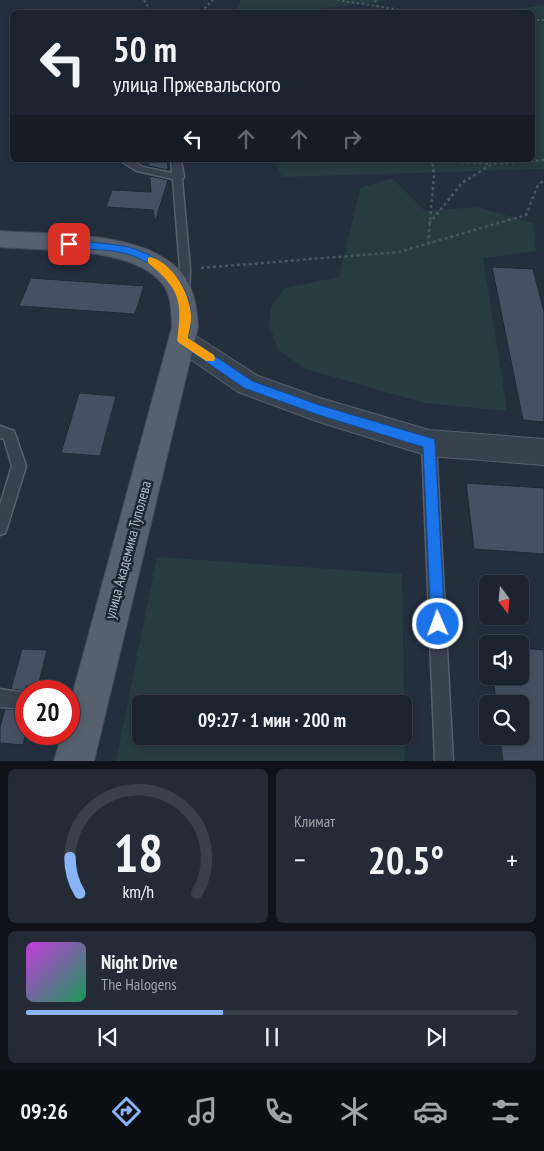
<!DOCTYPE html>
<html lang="ru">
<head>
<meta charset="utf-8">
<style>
	:root { --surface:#1b232e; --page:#242b36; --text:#f1f3f6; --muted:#a0a4aa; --line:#39404a; --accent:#8ab4f8 }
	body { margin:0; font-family:"PT Sans Narrow",sans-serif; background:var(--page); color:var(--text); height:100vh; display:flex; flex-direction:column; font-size:19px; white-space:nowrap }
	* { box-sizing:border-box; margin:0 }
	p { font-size:16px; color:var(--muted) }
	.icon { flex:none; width:28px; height:28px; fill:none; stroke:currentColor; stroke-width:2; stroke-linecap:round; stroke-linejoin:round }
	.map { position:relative; height:761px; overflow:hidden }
	.side { display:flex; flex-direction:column; gap:8px; padding:8px; background:#0f1319; flex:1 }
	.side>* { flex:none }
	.guide { position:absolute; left:10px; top:10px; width:525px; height:152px; border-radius:8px; box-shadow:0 2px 8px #0003,0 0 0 1px var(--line); background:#1b232e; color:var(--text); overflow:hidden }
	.needle { width:32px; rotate:164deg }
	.fabs { position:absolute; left:479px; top:575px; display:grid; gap:10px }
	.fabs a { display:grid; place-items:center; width:50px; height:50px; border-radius:8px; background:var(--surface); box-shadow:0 2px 8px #0003,0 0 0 1px var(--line); font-size:25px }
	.speed { position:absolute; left:15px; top:680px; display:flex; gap:10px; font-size:25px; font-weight:700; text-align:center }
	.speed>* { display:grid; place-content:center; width:65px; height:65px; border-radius:50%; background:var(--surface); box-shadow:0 2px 8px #0003,0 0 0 1px var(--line); line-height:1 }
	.speed .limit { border:8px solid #d22; background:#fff; color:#111 }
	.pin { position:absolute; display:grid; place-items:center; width:42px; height:42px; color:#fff; margin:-21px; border-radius:10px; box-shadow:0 2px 8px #0006 }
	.me { position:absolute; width:55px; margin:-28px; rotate:358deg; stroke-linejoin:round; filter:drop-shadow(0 0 4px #0008) }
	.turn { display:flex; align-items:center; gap:18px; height:105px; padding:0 20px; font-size:22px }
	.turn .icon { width:65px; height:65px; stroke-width:2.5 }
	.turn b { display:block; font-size:35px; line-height:42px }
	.lanes { display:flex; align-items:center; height:48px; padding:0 20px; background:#0003; justify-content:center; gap:25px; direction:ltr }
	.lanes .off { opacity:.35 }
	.big { font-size:38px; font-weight:700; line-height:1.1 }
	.side .card { flex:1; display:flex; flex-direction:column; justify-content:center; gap:8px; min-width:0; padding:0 18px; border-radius:8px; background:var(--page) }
	.side .dial { align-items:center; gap:0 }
	.dial svg { height:130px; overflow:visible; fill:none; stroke:var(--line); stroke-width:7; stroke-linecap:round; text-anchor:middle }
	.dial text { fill:var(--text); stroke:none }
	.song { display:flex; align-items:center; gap:15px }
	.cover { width:60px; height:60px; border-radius:8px; background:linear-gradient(135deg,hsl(290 70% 55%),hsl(150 70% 35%)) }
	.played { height:5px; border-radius:2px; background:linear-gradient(90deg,var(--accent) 40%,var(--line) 40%) }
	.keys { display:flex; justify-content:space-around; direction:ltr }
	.heat { display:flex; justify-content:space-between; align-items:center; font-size:28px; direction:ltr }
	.side .tiles { flex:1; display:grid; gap:8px; grid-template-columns:1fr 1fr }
	.card:last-child { grid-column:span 2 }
	.trip { position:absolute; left:132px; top:695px; width:280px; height:50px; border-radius:8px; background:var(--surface); box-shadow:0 2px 8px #0003,0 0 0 1px var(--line); font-weight:700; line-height:50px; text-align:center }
	.dock { display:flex; height:80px; justify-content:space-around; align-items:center; background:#0b0e12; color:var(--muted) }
	.dock .icon { width:35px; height:35px }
	.dock .selected { color:var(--accent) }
	.dock b { font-size:22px; color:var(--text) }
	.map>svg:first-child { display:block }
	.green { fill:#263c3f; fill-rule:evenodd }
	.building { fill:#455162; stroke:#1f2835 }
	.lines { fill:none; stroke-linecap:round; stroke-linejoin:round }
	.service-casing { stroke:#565f6c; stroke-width:3 }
	.tertiary-casing { stroke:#565f6c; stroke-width:2 }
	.primary-casing { stroke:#414a57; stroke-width:2 }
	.path-far1 { stroke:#44595c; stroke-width:2; stroke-dasharray:2.5 2.5; stroke-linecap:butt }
	.path { stroke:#44595c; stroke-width:2.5; stroke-dasharray:3 3; stroke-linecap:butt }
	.service { fill:#38414e; fill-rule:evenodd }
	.tertiary { fill:#38414e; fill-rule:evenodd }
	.primary { fill:#56606e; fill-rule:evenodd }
	.route { fill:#1a73e8; stroke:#114b97 }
	.slow { fill:#f59e0b }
	.labels { text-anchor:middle; stroke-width:5; stroke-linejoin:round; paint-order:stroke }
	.street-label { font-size:15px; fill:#b4bcc9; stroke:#1d2633 }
</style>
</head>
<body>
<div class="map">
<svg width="544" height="761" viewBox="0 0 544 761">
	<rect width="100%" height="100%" fill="#242f3e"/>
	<g class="green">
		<polygon points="241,0 394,0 295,12 235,12"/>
		<polygon points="544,5 544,169 282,177 273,160 532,160 532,12 493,12"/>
		<polygon points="392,178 425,211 477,207 533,223 536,251 483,258 507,411 424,403 306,369 278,350 269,324 271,307 285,288 339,277 360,188"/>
		<path d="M 157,557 L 402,574 L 405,761 L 116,761 ZM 141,704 L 404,704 L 404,736 L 141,736 Z"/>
	</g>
	<g class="building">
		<polygon points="148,160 167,160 168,170 149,166"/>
		<polygon points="150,176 168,180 155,222 153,210 106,207 112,190 151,192"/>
		<polygon points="492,267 533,269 544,312 544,422 523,420"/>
		<polygon points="31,278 144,286 135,314 19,306"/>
		<polygon points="79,393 116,396 100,456 61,453"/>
		<polygon points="466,483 544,488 544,554 474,549"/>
		<polygon points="520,648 544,650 544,761 503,761 500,736 520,736 520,704 496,704 493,676 520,676"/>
		<polygon points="22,649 47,650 38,686 26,686 26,691 11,689"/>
		<polygon points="5,709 26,711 26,732 23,745 0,743 0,727"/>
	</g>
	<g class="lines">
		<defs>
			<g id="service">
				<polygon points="119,160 131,160 143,167 172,173 171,160 181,160 184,177 182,179 190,269 189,297 181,297 179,294 180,269 173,179 137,171"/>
				<polygon points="0,426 14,431 26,466 7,528 5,533 0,535 0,505 12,466 4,439 0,438"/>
				<polygon points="429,437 434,439 436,443 453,761 435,761 422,443 424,439"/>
				<polygon points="0,689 26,693 26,709 0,707"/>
			</g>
			<polygon id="tertiary" points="182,330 191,333 258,376 320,398 429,430 544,439 544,465 429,456 319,422 238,392 173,347 169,340 173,333"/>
			<path id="primary" d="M 0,231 C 53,235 154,229 186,279 C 195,294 197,310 198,327 L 94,761 L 54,761 L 62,734 L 69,734 L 69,707 L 172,327 C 171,313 172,298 164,286 C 137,246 45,251 0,247 Z"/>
		</defs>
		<use href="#service" class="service-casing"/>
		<use href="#tertiary" class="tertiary-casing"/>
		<use href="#primary" class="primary-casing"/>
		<g class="path-far1">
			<polyline points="144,0 151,12"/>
			<polyline points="337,0 414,12"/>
			<polyline points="375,0 380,12"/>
			<polyline points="201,12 213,0"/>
			<polyline points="532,20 544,20"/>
		</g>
		<g class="path">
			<polyline points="431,160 491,164"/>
			<polyline points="429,224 462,183 492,164 544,160"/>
			<polyline points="428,244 434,175 432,160"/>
			<polyline points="201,268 399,252 526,215 538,185 544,180"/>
		</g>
		<use href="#service" class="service"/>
		<use href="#tertiary" class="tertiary"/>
		<use href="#primary" class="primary"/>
	</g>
	<path class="route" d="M 69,240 C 86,242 105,243 123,246 C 156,252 190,279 191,315 C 192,322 189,331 188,338 L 252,381 L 319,405 L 434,439 L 435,443 L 445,624 L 443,630 L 438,632 L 433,630 L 431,624 L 423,447 L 319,415 L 244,388 L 179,343 L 177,340 C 178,332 180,324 181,317 C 182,285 152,259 123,253 C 104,248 84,251 65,246 L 65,241 Z"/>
	<path class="slow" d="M 151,257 C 173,264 189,292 191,314 C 192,321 189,330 188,338 L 214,355 L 215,358 L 214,361 L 206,361 L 179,343 L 177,340 C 183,300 179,288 148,263 L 148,258 Z"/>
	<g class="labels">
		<g class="street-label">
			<text transform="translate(128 550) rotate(-75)" y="5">улица Академика Туполева</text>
		</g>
	</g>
</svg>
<div class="fabs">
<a><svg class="needle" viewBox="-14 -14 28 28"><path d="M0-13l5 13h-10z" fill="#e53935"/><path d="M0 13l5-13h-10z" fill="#a0a4aa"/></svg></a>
<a><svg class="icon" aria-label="sound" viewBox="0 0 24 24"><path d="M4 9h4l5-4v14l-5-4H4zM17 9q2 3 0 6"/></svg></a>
<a><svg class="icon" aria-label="search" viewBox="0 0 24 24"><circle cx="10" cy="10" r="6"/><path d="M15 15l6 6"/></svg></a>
</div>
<div class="speed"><div class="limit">20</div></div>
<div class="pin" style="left:69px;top:244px;background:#d93025"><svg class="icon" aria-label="arrive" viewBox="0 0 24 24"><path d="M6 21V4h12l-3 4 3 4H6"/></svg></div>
<svg class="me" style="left:438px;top:624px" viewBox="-20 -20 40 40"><circle r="17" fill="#1a73e8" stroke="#fff" stroke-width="3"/><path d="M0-11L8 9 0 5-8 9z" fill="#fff"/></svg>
<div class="trip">09:27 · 1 мин · 200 m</div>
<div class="guide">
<div class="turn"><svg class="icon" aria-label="left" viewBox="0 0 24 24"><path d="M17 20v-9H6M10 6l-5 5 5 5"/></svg><div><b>50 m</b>улица Пржевальского</div></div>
<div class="lanes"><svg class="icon" aria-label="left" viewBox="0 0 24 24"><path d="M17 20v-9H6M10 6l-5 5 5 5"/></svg><svg class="icon off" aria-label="ahead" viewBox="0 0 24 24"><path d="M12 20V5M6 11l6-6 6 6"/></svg><svg class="icon off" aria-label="ahead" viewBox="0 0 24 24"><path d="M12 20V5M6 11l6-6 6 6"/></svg><svg class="icon off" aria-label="right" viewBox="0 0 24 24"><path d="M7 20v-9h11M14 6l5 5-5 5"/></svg></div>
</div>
</div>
<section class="side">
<div class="tiles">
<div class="card dial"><svg viewBox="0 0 100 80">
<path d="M14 69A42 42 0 1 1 86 69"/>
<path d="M14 69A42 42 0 0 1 8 47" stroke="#8ab4f8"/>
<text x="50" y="56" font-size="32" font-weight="700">18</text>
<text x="50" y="72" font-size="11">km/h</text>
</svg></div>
<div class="card"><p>Климат</p>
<div class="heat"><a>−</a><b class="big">20.5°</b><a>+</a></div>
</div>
<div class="card">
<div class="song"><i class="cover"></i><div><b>Night Drive</b><p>The Halogens</p></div></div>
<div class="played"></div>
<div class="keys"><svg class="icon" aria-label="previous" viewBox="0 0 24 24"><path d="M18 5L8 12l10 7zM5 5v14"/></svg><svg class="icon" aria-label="pause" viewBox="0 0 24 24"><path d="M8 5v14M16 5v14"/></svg><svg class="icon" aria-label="next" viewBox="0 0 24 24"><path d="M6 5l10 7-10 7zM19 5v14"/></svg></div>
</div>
</div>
</section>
<nav class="dock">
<b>09:26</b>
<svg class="icon selected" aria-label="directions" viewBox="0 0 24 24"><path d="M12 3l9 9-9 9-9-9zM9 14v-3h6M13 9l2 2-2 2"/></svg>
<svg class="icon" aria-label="music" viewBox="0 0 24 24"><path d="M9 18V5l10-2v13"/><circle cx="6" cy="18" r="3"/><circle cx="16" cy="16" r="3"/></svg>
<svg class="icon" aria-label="phone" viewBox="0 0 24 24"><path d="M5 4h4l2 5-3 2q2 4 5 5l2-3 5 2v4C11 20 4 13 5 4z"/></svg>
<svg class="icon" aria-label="climate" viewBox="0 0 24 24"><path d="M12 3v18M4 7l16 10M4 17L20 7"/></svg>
<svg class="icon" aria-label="car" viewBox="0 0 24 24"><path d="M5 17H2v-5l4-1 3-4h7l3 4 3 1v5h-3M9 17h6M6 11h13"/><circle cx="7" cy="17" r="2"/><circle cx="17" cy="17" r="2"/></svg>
<svg class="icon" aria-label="filters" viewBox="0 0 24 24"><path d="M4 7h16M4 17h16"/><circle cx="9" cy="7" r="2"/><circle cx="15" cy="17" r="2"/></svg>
</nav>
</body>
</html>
